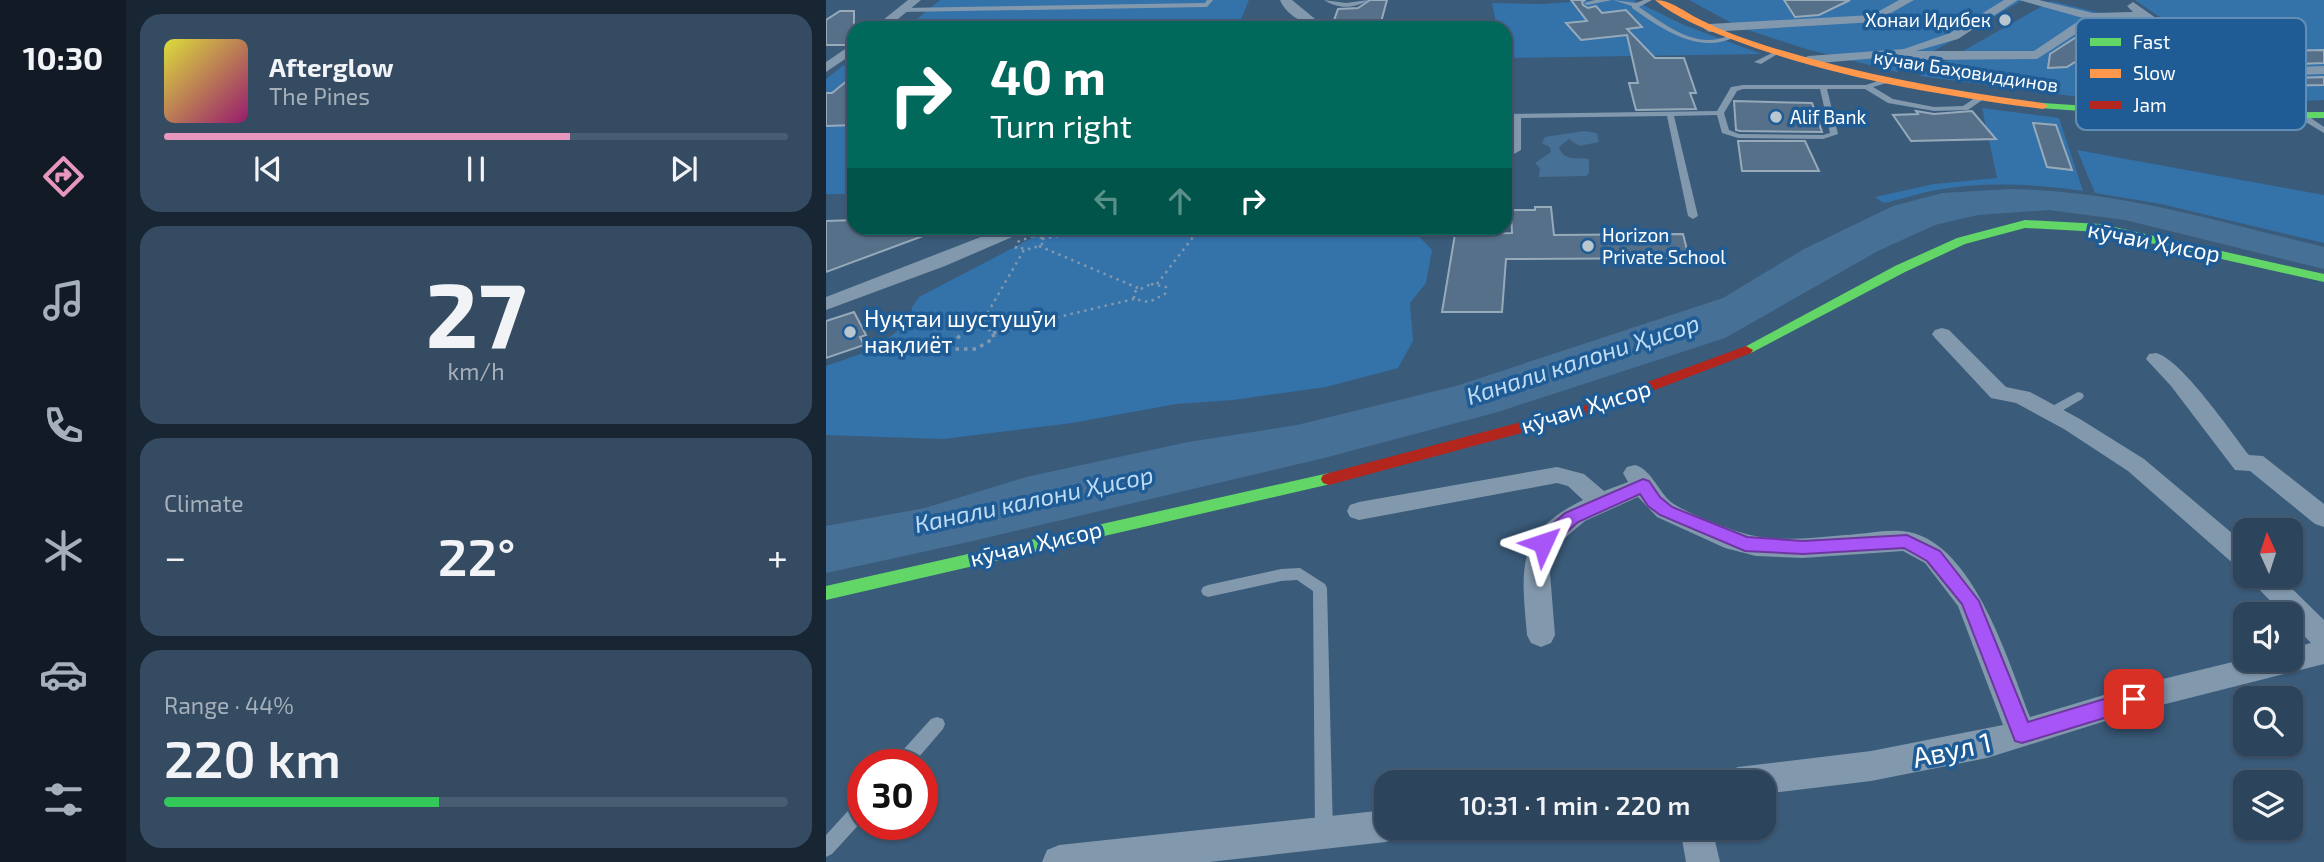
<!DOCTYPE html>
<html lang="en">
<head>
<meta charset="utf-8">
<style>
	:root { --surface:#2c445c; --page:#344b62; --text:#f1f3f6; --muted:#a6b0bb; --line:#485c72; --accent:#e797bd }
	body { margin:0; font-family:"Exo 2",sans-serif; background:var(--page); color:var(--text); height:100vh; display:flex; flex-direction:column; font-size:26px; white-space:nowrap }
	* { box-sizing:border-box; margin:0 }
	p { font-size:23px; color:var(--muted) }
	.icon { flex:none; width:38px; height:38px; fill:none; stroke:currentColor; stroke-width:2; stroke-linecap:round; stroke-linejoin:round }
	.map { position:relative; flex:1; overflow:hidden }
	.drawer { display:flex; flex-direction:column; gap:14px; padding:14px; background:#182533; width:700px }
	.drawer>* { flex:none }
	.guide { position:absolute; left:21px; top:21px; width:665px; height:214px; border-radius:21px; box-shadow:0 2px 5px #0004,0 0 0 2px var(--line); background:#00695c; color:#fff; overflow:hidden }
	.needle { width:46px; rotate:357deg }
	.tools { position:absolute; left:1407px; top:518px; display:grid; gap:14px }
	.tools a { display:grid; place-items:center; width:70px; height:70px; border-radius:14px; background:var(--surface); box-shadow:0 2px 5px #0004,0 0 0 2px var(--line); font-size:35px }
	.speed { position:absolute; left:21px; top:749px; display:flex; gap:14px; font-size:35px; font-weight:700; text-align:center }
	.speed>* { display:grid; place-content:center; width:91px; height:91px; border-radius:50%; background:var(--surface); box-shadow:0 2px 5px #0004,0 0 0 2px var(--line); line-height:1 }
	.speed .limit { border:10px solid #d22; background:#fff; color:#111 }
	.pin { position:absolute; display:grid; place-items:center; width:60px; height:60px; color:#fff; margin:-30px; border-radius:14px; box-shadow:0 4px 10px #0006 }
	.me { position:absolute; width:77px; margin:-38px; rotate:48deg; stroke-linejoin:round; filter:drop-shadow(0 0 5px #0008) }
	.turn { display:flex; align-items:center; gap:24px; height:147px; padding:0 28px; font-size:32px }
	.turn .icon { width:91px; height:91px; stroke-width:2.5 }
	.turn b { display:block; font-size:49px; line-height:60px }
	.lanes { display:flex; align-items:center; height:66px; padding:0 28px; background:#0003; justify-content:center; gap:35px; direction:ltr }
	.lanes .off { opacity:.35 }
	.big { font-size:52px; font-weight:600; line-height:1.1 }
	.drawer .tile { flex:1; display:flex; flex-direction:column; justify-content:center; gap:10px; min-width:0; padding:0 24px; border-radius:21px; background:var(--page) }
	.drawer .dial { align-items:center; gap:0 }
	.dial b { font-size:91px; line-height:1 }
	.song { display:flex; align-items:center; gap:21px }
	.cover { width:84px; height:84px; border-radius:10px; background:linear-gradient(135deg,hsl(60 70% 55%),hsl(320 70% 35%)) }
	.played { height:7px; border-radius:4px; background:linear-gradient(90deg,var(--accent) 65%,var(--line) 65%) }
	.keys { display:flex; justify-content:space-around; direction:ltr }
	.heat { display:flex; justify-content:space-between; align-items:center; font-size:38px; direction:ltr }
	.charge { height:10px; border-radius:5px; background:linear-gradient(90deg,#34c759 44%,var(--line) 0) }
	.trip { position:absolute; left:548px; top:770px; width:402px; height:70px; border-radius:21px; background:var(--surface); box-shadow:0 2px 5px #0004,0 0 0 2px var(--line); font-weight:600; line-height:70px; text-align:center }
	main { display:flex; flex:1; min-height:0 }
	.tab-bar { display:flex; flex-direction:column; width:126px; justify-content:space-around; align-items:center; background:#121b25; color:var(--muted) }
	.tab-bar .icon { width:49px; height:49px }
	.tab-bar .active { color:var(--accent) }
	.tab-bar b { font-size:32px; color:var(--text) }
	.map>svg:first-child { display:block }
	.green { fill:#3472aa }
	.water { fill:#477097 }
	.building { fill:#567089; stroke:#97aaba; stroke-width:2 }
	.lines { fill:none; stroke-linecap:round; stroke-linejoin:round }
	.path-far1 { stroke:#8298ad; stroke-width:2.5; stroke-dasharray:2.5 4.5; stroke-linecap:butt }
	.path { stroke:#8298ad; stroke-width:3.5; stroke-dasharray:3.5 5; stroke-linecap:butt }
	.lane { fill:#8298ad; fill-rule:evenodd }
	.street { fill:#8298ad; fill-rule:evenodd }
	.fast { fill:#63d668; fill-rule:evenodd }
	.slow { fill:#ff974d; fill-rule:evenodd }
	.jam { fill:#b3261e; fill-rule:evenodd }
	.route { fill:#a855f7; stroke:#6d37a1; stroke-width:2 }
	.poi-dot { fill:#bac6d0; stroke:#1f5c95; stroke-width:2.5 }
	.labels { text-anchor:middle; stroke-width:7; stroke-linejoin:round; paint-order:stroke }
	.far-poi-label { font-size:19px; fill:#fff; stroke:#1f5c95; text-anchor:start }
	.far-street-label { font-size:19px; fill:#fff; stroke:#1f5c95 }
	.street-label { font-size:23px; fill:#fff; stroke:#1f5c95 }
	.poi-label { font-size:23px; fill:#fff; stroke:#1f5c95; text-anchor:start }
	.water-label { font-size:24px; font-style:italic; fill:#bedcf5; stroke:#1f5c95 }
	.near-street-label { font-size:28px; fill:#fff; stroke:#1f5c95 }
	.key { fill:#1f5c95; stroke:#628db5; stroke-width:2 }
	.key-label { font-size:19px; fill:#fff }
</style>
</head>
<body>
<main>
<nav class="tab-bar">
<b>10:30</b>
<svg class="icon active" aria-label="directions" viewBox="0 0 24 24"><path d="M12 3l9 9-9 9-9-9zM9 14v-3h6M13 9l2 2-2 2"/></svg>
<svg class="icon" aria-label="music" viewBox="0 0 24 24"><path d="M9 18V5l10-2v13"/><circle cx="6" cy="18" r="3"/><circle cx="16" cy="16" r="3"/></svg>
<svg class="icon" aria-label="phone" viewBox="0 0 24 24"><path d="M5 4h4l2 5-3 2q2 4 5 5l2-3 5 2v4C11 20 4 13 5 4z"/></svg>
<svg class="icon" aria-label="climate" viewBox="0 0 24 24"><path d="M12 3v18M4 7l16 10M4 17L20 7"/></svg>
<svg class="icon" aria-label="car" viewBox="0 0 24 24"><path d="M5 17H2v-5l4-1 3-4h7l3 4 3 1v5h-3M9 17h6M6 11h13"/><circle cx="7" cy="17" r="2"/><circle cx="17" cy="17" r="2"/></svg>
<svg class="icon" aria-label="filters" viewBox="0 0 24 24"><path d="M4 7h16M4 17h16"/><circle cx="9" cy="7" r="2"/><circle cx="15" cy="17" r="2"/></svg>
</nav>
<section class="drawer">
<div class="tile">
<div class="song"><i class="cover"></i><div><b>Afterglow</b><p>The Pines</p></div></div>
<div class="played"></div>
<div class="keys"><svg class="icon" aria-label="previous" viewBox="0 0 24 24"><path d="M18 5L8 12l10 7zM5 5v14"/></svg><svg class="icon" aria-label="pause" viewBox="0 0 24 24"><path d="M8 5v14M16 5v14"/></svg><svg class="icon" aria-label="next" viewBox="0 0 24 24"><path d="M6 5l10 7-10 7zM19 5v14"/></svg></div>
</div>
<div class="tile dial"><b>27</b><p>km/h</p></div>
<div class="tile"><p>Climate</p>
<div class="heat"><a>−</a><b class="big">22°</b><a>+</a></div>
</div>
<div class="tile"><p>Range · 44%</p><b class="big">220 km</b><div class="charge"></div></div>
</section>
<div class="map">
<svg width="1498" height="862" viewBox="0 0 1498 862">
	<rect width="100%" height="100%" fill="#3a5b7a"/>
	<g class="green">
		<polygon points="114,0 423,0 413,24 80,28"/>
		<polygon points="771,0 807,0 858,25 935,54 679,58 679,28 671,28 666,3 717,4"/>
		<polygon points="863,0 1197,0 1071,72 980,49 913,27"/>
		<polygon points="1309,0 1498,0 1498,100 1457,102"/>
		<polygon points="1225,1 1315,23 1423,103 1268,99 1093,76"/>
		<polygon points="28,57 28,194 0,194 0,79"/>
		<path d="M 1156,108 L 1233,118 L 1257,191 C 1210,184 1158,181 1111,190 C 1093,193 1076,199 1058,203 L 1049,197 L 1108,184 L 1171,178 Z"/>
		<polygon points="1251,150 1498,195 1498,243 1335,204 1269,193"/>
		<polygon points="225,228 585,228 606,250 600,283 584,303 587,341 572,368 500,387 407,400 350,404 246,423 117,439 0,435 0,366 46,350 86,320 86,307 93,297"/>
	</g>
	<g class="water">
		<path d="M 758,131 L 771,133 L 773,142 L 753,146 L 743,139 L 733,147 C 738,162 750,157 763,159 L 763,173 L 760,176 L 713,177 L 714,168 L 709,163 L 725,152 L 724,147 L 716,143 L 719,137 Z"/>
		<path d="M 1184,189 C 1291,190 1395,222 1498,247 L 1498,269 L 1299,220 L 1222,210 L 1152,215 L 1109,225 L 1052,251 L 899,338 L 672,412 L 498,458 L 147,541 L 0,573 L 0,526 L 99,508 L 200,477 L 362,442 L 471,425 L 630,386 L 897,298 L 978,249 L 1067,206 L 1116,193 Z"/>
	</g>
	<g class="building">
		<polygon points="544,0 561,0 555,22 507,23 512,9 532,8"/>
		<polygon points="745,0 759,0 756,2 757,5 762,8 770,6 776,13 800,10 816,27 801,29 829,58 858,58 870,93 864,93 870,109 810,110 803,83 812,83 801,35 755,40 740,23 761,21"/>
		<polygon points="958,0 1024,0 993,15 969,17"/>
		<polygon points="14,11 28,11 28,40 20,45 0,45 0,20"/>
		<polygon points="1269,25 1291,30 1262,52 1320,51 1352,76 1344,76 1349,80 1277,81 1266,78 1249,62 1241,67 1222,68 1224,54"/>
		<polygon points="1498,50 1498,63 1423,66 1404,52"/>
		<polygon points="28,75 28,125 0,126 0,93 6,93"/>
		<polygon points="1498,77 1498,85 1453,86 1442,79"/>
		<polygon points="908,101 986,103 996,132 914,131 910,130"/>
		<polygon points="1090,111 1108,114 1146,111 1170,139 1085,141 1067,115 1092,114"/>
		<polygon points="1207,123 1230,125 1246,170 1221,167"/>
		<polygon points="912,141 979,141 993,171 916,171"/>
		<polygon points="709,207 725,207 728,235 857,234 863,258 680,259 676,312 616,312 629,234 686,233 685,210 709,210"/>
		<polygon points="28,220 28,228 113,228 113,230 0,272 0,221"/>
		<polygon points="28,312 40,335 34,337 38,345 0,358 0,321"/>
	</g>
	<g class="lines">
		<g class="path-far1">
			<polygon points="207,236 216,238 216,244 206,249 190,248 191,242"/>
			<polyline points="216,239 277,228"/>
			<polyline points="213,246 312,288"/>
			<polygon points="325,284 340,287 339,294 323,302 308,299 308,292"/>
			<polyline points="331,284 374,228"/>
			<polyline points="158,319 198,250"/>
			<polyline points="224,319 308,299"/>
		</g>
		<g class="path">
			<polygon points="153,328 166,330 168,338 150,349 129,349 127,342 137,333"/>
			<polyline points="153,328 159,317"/>
			<polyline points="167,333 231,317"/>
		</g>
		<g class="lane">
			<polygon points="381,0 387,0 381,7 76,12 73,10 76,8 379,3"/>
			<path d="M 498,0 L 520,3 L 542,0 C 529,9 511,9 498,0 Z"/>
			<polygon points="769,0 786,0 761,5 758,3"/>
			<path d="M 787,0 L 810,3 L 818,0 L 826,0 L 813,7 C 832,20 859,41 884,40 C 891,40 899,37 906,35 L 909,37 C 873,55 836,29 806,8 L 806,6 Z"/>
			<polygon points="580,21 594,28 586,28 579,25 533,28"/>
			<polygon points="950,51 955,52 935,64 928,62"/>
			<path d="M 1058,79 L 1062,81 L 1061,83 L 1047,87 L 1067,99 L 1108,107 L 1137,106 L 1152,96 L 1159,98 L 1142,110 L 1108,111 L 1062,103 L 1039,89 L 1001,89 L 1012,134 L 997,139 L 912,138 L 896,133 L 891,115 L 848,116 L 872,216 L 867,219 L 862,216 L 841,116 L 695,118 L 695,150 L 679,159 L 679,153 L 687,149 L 687,118 L 679,118 L 679,114 L 891,111 L 905,87 L 917,85 L 1040,85 ZM 917,89 L 994,89 L 1004,133 L 997,135 L 913,134 L 903,130 L 898,113 L 911,91 Z"/>
			<polygon points="1473,114 1479,114 1498,127 1498,133 1473,118"/>
			<polygon points="1252,392 1256,393 1258,396 1256,399 1229,415 1221,415 1219,412 1221,409"/>
			<polygon points="474,568 499,584 501,588 507,833 504,839 498,842 492,839 489,833 487,591 471,580 455,581 382,597 377,595 375,591 377,587 382,585 455,569"/>
			<polygon points="111,717 117,719 119,724 117,729 86,765 67,765 69,759 105,719"/>
			<polygon points="37,799 37,820 6,854 0,857 0,835 31,801"/>
		</g>
		<g class="street">
			<polygon points="82,0 95,0 61,28 47,28"/>
			<path d="M 454,0 L 466,0 L 500,28 C 484,28 460,16 454,0 Z"/>
			<polygon points="1073,0 1088,0 1049,22 883,32 877,28 883,24 1046,15"/>
			<polygon points="1178,0 1192,0 1132,39 1090,51 1208,51 1257,18 1193,0 1213,0 1267,13 1307,12 1301,6 1307,2 1403,69 1498,66 1498,74 1414,77 1468,117 1466,120 1456,120 1317,19 1270,21 1211,59 1094,60 1075,56 982,64 975,60 982,56 1078,49 1124,33"/>
			<polygon points="28,43 28,53 0,72 0,62"/>
			<polygon points="178,228 201,228 198,232 119,266 0,310 0,297"/>
			<polygon points="1116,328 1123,330 1180,387 1204,392 1254,419 1318,459 1419,544 1419,569 1410,566 1302,471 1238,429 1190,403 1165,398 1109,338 1106,334 1109,330"/>
			<path d="M 1330,353 C 1355,359 1405,432 1423,455 L 1437,456 L 1498,504 L 1498,527 L 1489,524 L 1424,471 L 1409,470 L 1345,386 L 1320,359 L 1323,354 Z"/>
			<path d="M 809,465 C 825,469 832,491 845,502 C 860,513 895,526 913,532 C 946,543 986,538 1019,535 C 1039,534 1064,528 1083,532 C 1148,545 1183,663 1204,717 L 1308,686 L 1419,659 L 1465,660 L 1465,648 L 1485,643 L 1465,622 L 1465,614 L 1457,614 L 1427,583 L 1423,576 L 1453,576 L 1498,620 L 1498,664 L 1308,712 L 1161,758 L 1045,781 L 938,794 L 938,782 L 896,782 L 901,771 L 912,767 L 1045,751 L 1177,725 L 1132,606 L 1099,563 L 1077,551 L 977,558 L 930,556 L 899,548 L 831,517 L 812,497 L 759,521 L 728,547 L 724,573 L 729,635 L 725,643 L 715,647 L 705,643 L 701,635 C 695,568 689,533 757,500 L 742,486 L 731,483 L 533,520 L 524,517 L 521,511 L 524,505 L 533,502 L 731,467 L 758,474 L 778,491 L 802,482 L 797,473 L 801,467 Z"/>
			<polygon points="560,810 560,828 576,828 572,837 560,842 383,862 216,862 221,850 233,845"/>
			<polygon points="854,828 886,828 894,862 860,862"/>
		</g>
		<g class="fast">
			<polygon points="1217,103 1368,113 1498,112 1498,118 1368,119 1213,108 1213,104"/>
			<polygon points="1199,220 1275,224 1498,274 1498,282 1275,232 1199,228 1139,244 1079,272 925,353 920,354 913,350 1069,266 1131,238"/>
			<polygon points="503,473 509,475 511,479 509,483 0,600 0,586"/>
		</g>
		<path class="slow" d="M 829,0 C 846,0 861,14 877,21 C 897,31 919,39 941,46 C 1031,74 1124,91 1217,103 L 1222,106 L 1217,109 C 1112,95 1004,77 905,39 C 879,29 850,18 829,0 Z"/>
		<polygon class="jam" points="920,346 927,350 925,353 766,414 503,485 497,483 495,479 497,475 503,473 756,406"/>
	</g>
	<polygon class="route" points="817,479 823,481 834,497 846,507 921,537 977,541 1081,535 1114,551 1153,601 1202,722 1308,690 1316,693 1319,699 1316,706 1308,709 1196,743 1189,741 1136,604 1101,561 1078,548 977,554 919,551 834,515 822,506 814,494 752,522 723,548 710,548 708,543 710,538 739,513"/>
	<g class="poi-dot">
		<circle cx="1179" cy="20" r="7"/>
		<circle cx="950" cy="117" r="7"/>
		<circle cx="762" cy="246" r="7"/>
		<circle cx="24" cy="332" r="7"/>
	</g>
	<g class="labels">
		<g class="far-poi-label">
			<text x="1165" y="27" text-anchor="end">Хонаи Идибек</text>
			<text x="964" y="124">Alif Bank</text>
			<text x="776" y="242">Horizon<tspan x="776" dy="22">Private School</tspan></text>
		</g>
		<g class="far-street-label">
			<text transform="translate(1140 71) rotate(9)" y="7">кӯчаи Баҳовиддинов</text>
		</g>
		<g class="street-label">
			<text transform="translate(1328 242) rotate(11)" y="8">кӯчаи Ҳисор</text>
			<text transform="translate(760 407) rotate(-17)" y="8">кӯчаи Ҳисор</text>
			<text transform="translate(210 544) rotate(-13)" y="8">кӯчаи Ҳисор</text>
		</g>
		<g class="poi-label">
			<text x="38" y="327">Нуқтаи шустушӯи<tspan x="38" dy="26">нақлиёт</tspan></text>
		</g>
		<g class="water-label">
			<text transform="translate(757 360) rotate(-18)" y="8">Канали калони Ҳисор</text>
			<text transform="translate(208 500) rotate(-12)" y="8">Канали калони Ҳисор</text>
		</g>
		<g class="near-street-label">
			<text transform="translate(1126 750) rotate(-12)" y="10">Авул 1</text>
		</g>
	</g>
	<rect x="1250" y="18" width="230" height="112" rx="10" class="key"/>
	<rect x="1264" y="38" width="31" height="8" fill="#63d668"/>
	<rect x="1264" y="69" width="31" height="9" fill="#ff974d"/>
	<rect x="1264" y="101" width="31" height="8" fill="#b3261e"/>
	<g class="key-label">
		<text x="1307" y="49">Fast</text>
		<text x="1307" y="80">Slow</text>
		<text x="1307" y="112">Jam</text>
	</g>
</svg>
<div class="tools">
<a><svg class="needle" viewBox="-14 -14 28 28"><path d="M0-13l5 13h-10z" fill="#e53935"/><path d="M0 13l5-13h-10z" fill="#a6b0bb"/></svg></a>
<a><svg class="icon" aria-label="sound" viewBox="0 0 24 24"><path d="M4 9h4l5-4v14l-5-4H4zM17 9q2 3 0 6"/></svg></a>
<a><svg class="icon" aria-label="search" viewBox="0 0 24 24"><circle cx="10" cy="10" r="6"/><path d="M15 15l6 6"/></svg></a>
<a><svg class="icon" aria-label="layers" viewBox="0 0 24 24"><path d="M12 4l9 5-9 5-9-5zM3 14l9 5 9-5"/></svg></a>
</div>
<div class="speed"><div class="limit">30</div></div>
<div class="pin" style="left:1308px;top:699px;background:#d93025"><svg class="icon" aria-label="arrive" viewBox="0 0 24 24"><path d="M6 21V4h12l-3 4 3 4H6"/></svg></div>
<svg class="me" style="left:717px;top:543px" viewBox="-20 -20 40 40"><path d="M0-17L14 15 0 8-14 15z" fill="#a855f7" stroke="#fff" stroke-width="4"/></svg>
<div class="trip">10:31 · 1 min · 220 m</div>
<div class="guide">
<div class="turn"><svg class="icon" aria-label="right" viewBox="0 0 24 24"><path d="M7 20v-9h11M14 6l5 5-5 5"/></svg><div><b>40 m</b>Turn right</div></div>
<div class="lanes"><svg class="icon off" aria-label="left" viewBox="0 0 24 24"><path d="M17 20v-9H6M10 6l-5 5 5 5"/></svg><svg class="icon off" aria-label="ahead" viewBox="0 0 24 24"><path d="M12 20V5M6 11l6-6 6 6"/></svg><svg class="icon" aria-label="right" viewBox="0 0 24 24"><path d="M7 20v-9h11M14 6l5 5-5 5"/></svg></div>
</div>
</div>
</main>
</body>
</html>
